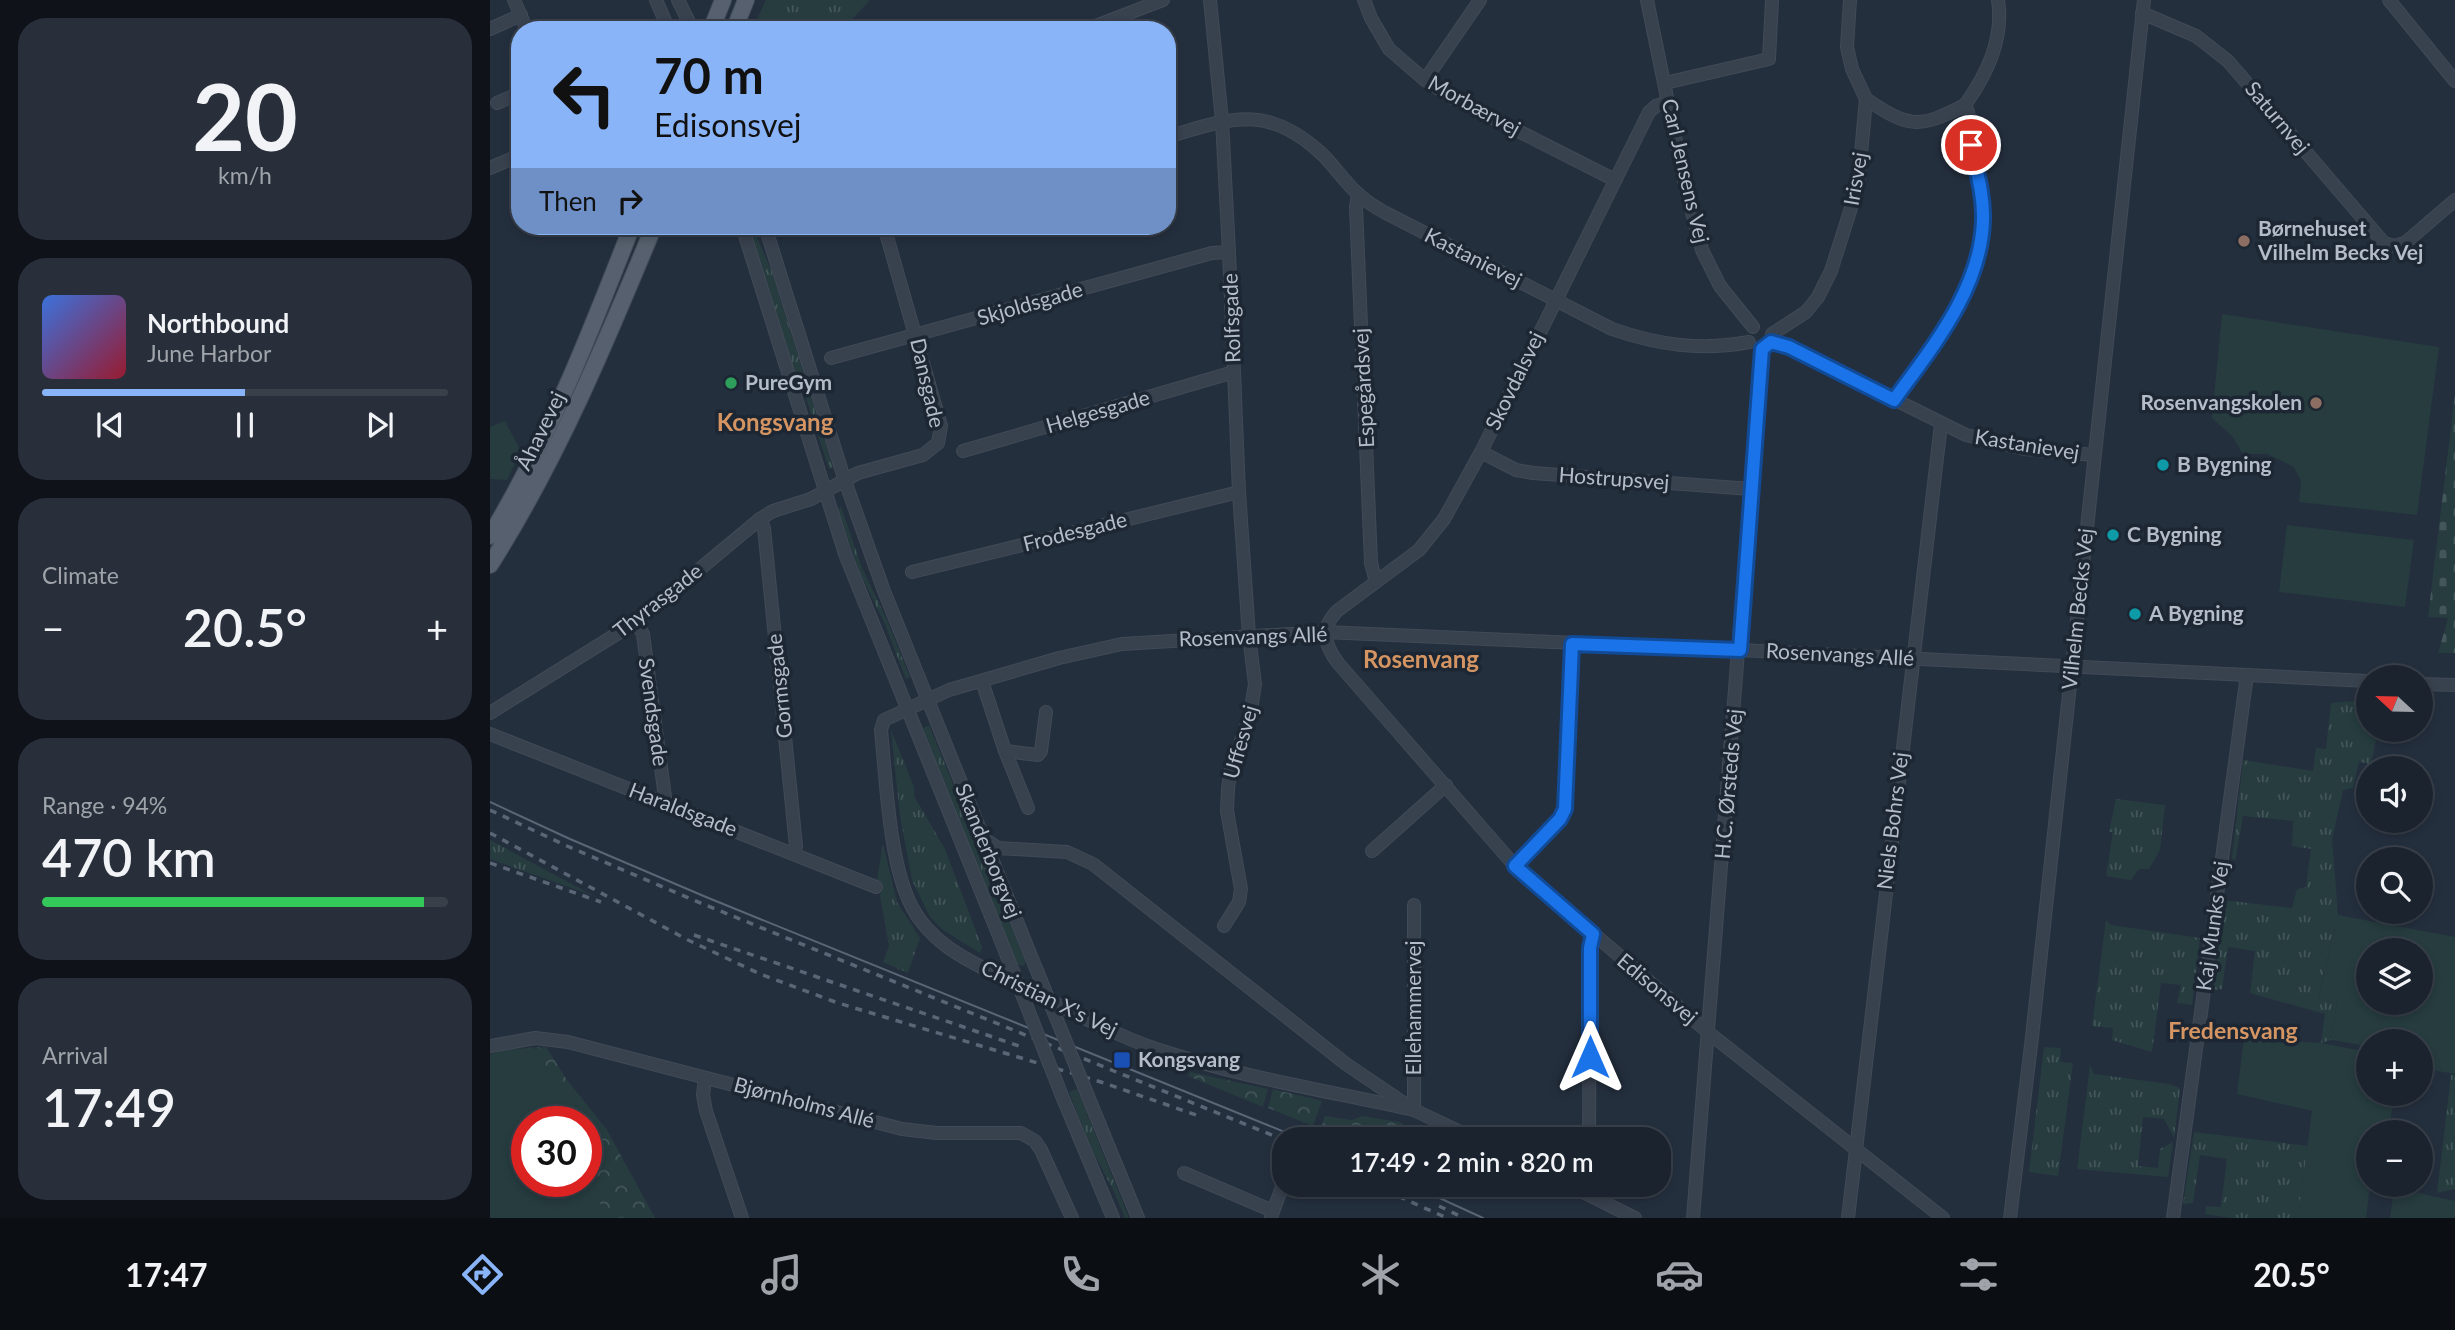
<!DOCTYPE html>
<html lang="en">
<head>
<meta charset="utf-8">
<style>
	:root { --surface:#1b232e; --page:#282f3a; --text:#f1f3f6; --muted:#a0a4aa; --line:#39404a; --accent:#8ab4f8 }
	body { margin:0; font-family:Lato,sans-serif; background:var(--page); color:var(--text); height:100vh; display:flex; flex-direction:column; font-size:26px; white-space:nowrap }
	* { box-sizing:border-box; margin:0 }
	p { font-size:23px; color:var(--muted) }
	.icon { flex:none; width:38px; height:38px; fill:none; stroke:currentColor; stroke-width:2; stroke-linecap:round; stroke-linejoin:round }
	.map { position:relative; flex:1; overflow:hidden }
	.panel { display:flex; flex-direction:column; gap:18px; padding:18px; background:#0f1319; width:490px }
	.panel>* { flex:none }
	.guide { position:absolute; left:21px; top:21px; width:665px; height:214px; border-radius:28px; box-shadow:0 4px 10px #0003,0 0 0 2px var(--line); background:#8ab4f8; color:#111; overflow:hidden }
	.needle { width:46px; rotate:292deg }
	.controls { position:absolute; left:1866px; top:665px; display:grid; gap:14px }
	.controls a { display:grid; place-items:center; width:77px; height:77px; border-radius:50%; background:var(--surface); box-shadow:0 4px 10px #0003,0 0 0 2px var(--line); font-size:35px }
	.speed { position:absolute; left:21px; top:1106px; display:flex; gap:14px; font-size:35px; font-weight:700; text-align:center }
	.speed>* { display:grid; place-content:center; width:91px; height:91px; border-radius:50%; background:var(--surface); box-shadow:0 4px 10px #0003,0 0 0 2px var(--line); line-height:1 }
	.speed .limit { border:10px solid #d22; background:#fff; color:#111 }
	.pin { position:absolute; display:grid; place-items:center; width:60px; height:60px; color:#fff; margin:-30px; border:4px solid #fff; border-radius:50%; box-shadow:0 2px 7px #0007 }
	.me { position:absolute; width:77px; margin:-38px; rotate:0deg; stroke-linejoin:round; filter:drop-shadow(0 0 5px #0008) }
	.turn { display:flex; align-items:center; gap:24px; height:147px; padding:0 28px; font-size:32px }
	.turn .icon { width:91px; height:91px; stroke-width:2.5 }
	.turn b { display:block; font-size:49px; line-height:60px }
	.then { display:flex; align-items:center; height:66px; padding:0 28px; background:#0003; gap:14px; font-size:26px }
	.big { font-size:52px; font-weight:600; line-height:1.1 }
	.panel .widget { flex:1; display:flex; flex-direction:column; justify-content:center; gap:10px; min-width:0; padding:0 24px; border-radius:28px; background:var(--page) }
	.panel .dial { align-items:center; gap:0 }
	.dial b { font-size:91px; line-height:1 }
	.song { display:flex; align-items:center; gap:21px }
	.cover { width:84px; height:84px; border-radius:10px; background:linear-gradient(135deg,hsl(220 70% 55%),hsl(350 70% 35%)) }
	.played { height:7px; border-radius:4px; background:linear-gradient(90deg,var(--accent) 50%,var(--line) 50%) }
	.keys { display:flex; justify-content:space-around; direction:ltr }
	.heat { display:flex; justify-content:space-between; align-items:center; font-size:38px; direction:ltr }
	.charge { height:10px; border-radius:5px; background:linear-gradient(90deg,#34c759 94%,var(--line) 0) }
	.trip { position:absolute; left:782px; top:1127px; width:399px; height:70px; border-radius:28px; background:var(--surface); box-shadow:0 4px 10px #0003,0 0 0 2px var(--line); font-weight:600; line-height:70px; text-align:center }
	.dock { display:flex; height:112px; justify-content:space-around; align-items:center; background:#0b0e12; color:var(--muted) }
	.dock .icon { width:49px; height:49px }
	.dock .active { color:var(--accent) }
	.dock b { font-size:32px; color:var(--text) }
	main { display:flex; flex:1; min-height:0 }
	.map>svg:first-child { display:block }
	.grass { fill:url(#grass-tufts) }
	.forest { fill:url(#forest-crowns) }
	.cemetery { fill:url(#cemetery-stones) }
	.green { fill:#263c3f; fill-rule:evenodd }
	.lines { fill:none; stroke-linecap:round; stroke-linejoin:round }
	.minor-casing { stroke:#414a57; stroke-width:14 }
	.major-casing { stroke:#414a57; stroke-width:18 }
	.minor { stroke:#38414e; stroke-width:12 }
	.major { stroke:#56606e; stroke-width:16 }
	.tram { stroke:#5a6575; stroke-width:2 }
	.rail { stroke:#5a6575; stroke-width:3.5; stroke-dasharray:7 7; stroke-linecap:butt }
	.minor-bridge-casing { stroke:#414a57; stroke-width:14; stroke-linecap:butt }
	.minor-bridge { stroke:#38414e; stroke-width:12 }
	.route-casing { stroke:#114b97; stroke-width:18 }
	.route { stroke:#1a73e8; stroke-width:12 }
	.education-dot { fill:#8d6e63; stroke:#1d2633; stroke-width:2.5 }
	.leisure-dot { fill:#2e9e5b; stroke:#1d2633; stroke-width:2.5 }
	.culture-dot { fill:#0f9aa8; stroke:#1d2633; stroke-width:2.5 }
	.transit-dot { fill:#1a4fb4; stroke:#1d2633; stroke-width:2.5 }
	.labels { text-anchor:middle; stroke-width:7; stroke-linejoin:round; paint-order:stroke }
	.street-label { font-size:21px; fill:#b4bcc9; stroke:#1d2633 }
	.poi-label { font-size:21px; font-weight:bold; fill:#b4bcc9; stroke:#1d2633; text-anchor:start }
	.neighbourhood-label { font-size:23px; font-weight:bold; fill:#d59563; stroke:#1d2633 }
	.quarter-label { font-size:24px; font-weight:bold; fill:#d59563; stroke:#1d2633 }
</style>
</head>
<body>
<main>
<section class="panel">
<div class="widget dial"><b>20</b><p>km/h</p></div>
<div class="widget">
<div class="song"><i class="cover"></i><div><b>Northbound</b><p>June Harbor</p></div></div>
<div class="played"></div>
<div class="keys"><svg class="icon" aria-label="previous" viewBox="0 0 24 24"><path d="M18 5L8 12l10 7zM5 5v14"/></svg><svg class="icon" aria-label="pause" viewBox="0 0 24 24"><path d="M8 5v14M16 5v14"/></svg><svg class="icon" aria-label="next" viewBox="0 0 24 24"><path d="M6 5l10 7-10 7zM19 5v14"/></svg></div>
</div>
<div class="widget"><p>Climate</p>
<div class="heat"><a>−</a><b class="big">20.5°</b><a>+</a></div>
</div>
<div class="widget"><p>Range · 94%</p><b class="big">470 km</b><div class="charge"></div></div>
<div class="widget"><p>Arrival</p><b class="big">17:49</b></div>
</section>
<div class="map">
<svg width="1965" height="1218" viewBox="0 0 1965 1218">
	<defs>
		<pattern id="grass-tufts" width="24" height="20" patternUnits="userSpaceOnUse" patternTransform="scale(1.75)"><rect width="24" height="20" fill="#263c3f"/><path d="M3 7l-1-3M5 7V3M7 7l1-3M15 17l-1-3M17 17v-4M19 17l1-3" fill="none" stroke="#435659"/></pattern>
		<pattern id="forest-crowns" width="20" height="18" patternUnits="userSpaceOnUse" patternTransform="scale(1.75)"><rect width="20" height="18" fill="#263c3f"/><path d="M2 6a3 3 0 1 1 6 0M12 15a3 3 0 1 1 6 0" fill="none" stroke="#435659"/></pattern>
		<pattern id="cemetery-stones" width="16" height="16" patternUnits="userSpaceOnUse" patternTransform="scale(1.75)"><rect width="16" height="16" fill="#263c3f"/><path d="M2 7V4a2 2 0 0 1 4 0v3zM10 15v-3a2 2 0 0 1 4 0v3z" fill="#435659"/></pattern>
	</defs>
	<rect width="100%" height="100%" fill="#242f3e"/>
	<g class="grass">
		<polygon points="276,0 380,0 352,30 262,30"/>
		<polygon points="258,226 262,226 282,272 343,468 339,469 318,404 300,360"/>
		<polygon points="351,507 372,568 397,620 420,677 416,679 394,622 370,573 347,509"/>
		<polygon points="1878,700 1878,730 1888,730 1881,764 1869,762 1863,788 1853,790 1842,839 1848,915 1828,998 1847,1002 1841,1040 1831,1043 1835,1014 1760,993 1765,951 1738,947 1732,989 1723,990 1732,900 1802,908 1807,889 1816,887 1821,849 1802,846 1803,821 1753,816 1745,861 1742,858 1753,760 1823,771 1826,748 1836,749 1841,703"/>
		<polygon points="439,725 535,960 535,964 532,966 526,963 435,739 433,728"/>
		<polygon points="401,730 424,787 424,796 455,849 492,947 490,953 453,930 440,917 422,880 410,816"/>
		<polygon points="1626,799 1675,805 1670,850 1659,869 1649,869 1641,880 1616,876 1623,832 1619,832"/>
		<polygon points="0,840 104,896 0,859"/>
		<polygon points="393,844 407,902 430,938 418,973 393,962 399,946 390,896 393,883 387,880"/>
		<polygon points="1616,920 1621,925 1710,938 1702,1005 1687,1003 1691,985 1671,983 1662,1052 1622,1040 1623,1028 1602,1026"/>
		<polygon points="1554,1047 1571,1048 1570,1062 1583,1063 1568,1176 1539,1172"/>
		<polygon points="1600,1065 1604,1074 1679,1084 1690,1088 1684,1138 1674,1119 1653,1117 1648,1166 1668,1168 1670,1149 1683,1142 1678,1177 1587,1169"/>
		<polygon points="1961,1075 1965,1075 1965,1189 1947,1193"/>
		<polygon points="587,1089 639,1218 635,1218 625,1194 602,1150 579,1092"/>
		<polygon points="1704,1132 1818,1146 1808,1218 1741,1218 1715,1214 1716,1206 1731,1207 1737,1159 1710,1155 1703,1203 1693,1204"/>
	</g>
	<g class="forest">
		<polygon points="56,1047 77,1080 117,1130 165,1218 96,1218 96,1122 63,1122 35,1048"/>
		<polygon points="700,1072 778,1089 773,1107 698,1076"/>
		<polygon points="783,1089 832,1101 823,1126 778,1108"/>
		<polygon points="835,1116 862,1120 872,1116 909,1122 916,1126 908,1139 854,1139 831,1128"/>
	</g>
	<polygon class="cemetery" points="1965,394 1965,653 1948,653 1958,618 1938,617"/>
	<g class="green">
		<polygon points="1732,314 1949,347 1927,515 1809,502 1811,481 1804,467 1777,454 1753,454 1742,436 1722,418"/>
		<polygon points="15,421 31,451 17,480 0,479 0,427"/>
		<polygon points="1797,525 1924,540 1915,607 1789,592"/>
		<path d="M 1848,915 L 1965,937 L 1965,1074 L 1936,1069 L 1938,1078 L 1930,1077 L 1930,1041 L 1917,1041 L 1917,1037 L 1916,1041 L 1878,1041 L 1878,1046 L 1841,1040 L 1847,1002 L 1828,999 ZM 1878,950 L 1930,950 L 1930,1003 L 1878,1003 Z"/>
		<polygon points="1754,1038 1831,1043 1878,1052 1878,1094 1904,1094 1899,1132 1878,1132 1878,1185 1927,1185 1926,1191 1915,1190 1965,1201 1965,1218 1900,1218 1904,1189 1880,1186 1876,1218 1808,1218 1822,1111 1747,1094"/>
		<polygon points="49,1048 78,1122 37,1122 37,1181 96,1181 96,1168 116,1218 0,1218 0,1054 16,1049"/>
	</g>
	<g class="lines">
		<defs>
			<g id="minor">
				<polyline points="24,0 37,30"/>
				<polyline points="166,0 179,30"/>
				<polyline points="188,0 203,30"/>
				<polyline points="720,0 732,121 739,252 749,492 759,636 765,684 760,715 740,773 738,789 737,811 751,889 749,902 734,926"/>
				<polyline points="874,0 881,18 899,49 935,80 961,97 1125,180"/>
				<polyline points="1157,0 1196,190 1212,250 1230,286 1263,327"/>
				<polyline points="1899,0 1965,81"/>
				<polyline points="1652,13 1706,36 1738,61 1894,243 1904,246 1915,243 1965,200"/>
				<polyline points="0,29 31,15"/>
				<polyline points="595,30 673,0"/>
				<polyline points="935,80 990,0"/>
				<polyline points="1175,83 1279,59 1282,0"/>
				<path d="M 1376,99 C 1419,128 1429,129 1475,105"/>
				<path d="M 1178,102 L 1166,106 L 1159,112 L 991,452 L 954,519 L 929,550 L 847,611 C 830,629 834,644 848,663 L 1025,866 L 1219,1033 L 1453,1218"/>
				<polyline points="7,103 30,93"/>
				<path d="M 677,137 C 741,118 777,103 832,154 C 845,167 855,182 868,194 C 876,201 885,207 894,212 L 1122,329 C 1168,345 1211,351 1259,342"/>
				<polyline points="0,168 30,155"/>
				<polyline points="868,194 866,207 881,563 886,582"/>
				<polyline points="252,226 355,554 515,951"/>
				<polyline points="275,226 355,481 394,591 545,966"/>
				<polyline points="52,229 61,226"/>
				<polyline points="1282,334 1316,312 1328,297 1341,271 1368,186 1376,99 1362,69 1357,47 1360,0"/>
				<polyline points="1281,342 1299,347 1476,435 1535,449 1604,455"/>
				<polyline points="341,358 722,253 739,252"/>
				<path d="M 1404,400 C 1443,346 1490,290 1493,220 C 1494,197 1487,173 1482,151 C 1479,135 1483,119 1475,105 C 1497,74 1514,39 1508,0"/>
				<polyline points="473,451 744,372"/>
				<polyline points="991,452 1026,470 1043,473 1261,489"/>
				<polyline points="270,519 274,528 306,846 304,853"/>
				<polyline points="422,572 749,492"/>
				<polyline points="146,622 153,634 175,797 174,803"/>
				<polyline points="492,681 515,751 538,808"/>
				<polyline points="1930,684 1965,685"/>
				<polyline points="0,713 146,622 270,519 283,511 321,499 368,473 433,455 448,443 451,426 394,226"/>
				<polyline points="0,734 386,887"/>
				<polyline points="515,751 548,755 551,751 556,712"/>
				<polyline points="493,838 508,848 577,852 603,864 856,1064 924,1110 985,1139"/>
				<polyline points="882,851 956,785"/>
				<polyline points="1025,866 1070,819 1075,809 1082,644"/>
				<polyline points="0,1046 45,1038 78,1042 412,1129 447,1133 531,1133 545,1141 551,1150 582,1218"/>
				<polyline points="215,1078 213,1095 216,1111 252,1218"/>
				<polyline points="572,1096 623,1218"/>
				<polyline points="602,1106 648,1218"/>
				<path d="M 924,1110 C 838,1091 750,1077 666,1049 C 620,1033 575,1008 531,986 C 491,967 444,949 422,907 C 399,864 396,779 391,730 L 394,720 L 459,690 L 569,658 L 632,644 L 834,632 L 1249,650 L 1878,681"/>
				<polyline points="924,1110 924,905"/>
				<polyline points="1099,1139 1100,948 1103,934"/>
				<polyline points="694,1173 783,1211"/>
				<polyline points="1079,1185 1145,1218"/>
				<polyline points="781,1217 794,1182"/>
				<polyline points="1203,1218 1272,349"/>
				<polyline points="1358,1218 1451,424"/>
				<polyline points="1520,1218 1542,1037 1654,0"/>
				<polyline points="1683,1218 1757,675"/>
			</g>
			<g id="major">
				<polyline points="221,30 233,0"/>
				<polyline points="244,30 256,0"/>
				<path d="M 0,536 C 59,439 101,331 142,226"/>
				<path d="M 0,565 C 68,458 116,342 164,226"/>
			</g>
		</defs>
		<use href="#minor" class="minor-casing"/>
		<use href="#major" class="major-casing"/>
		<use href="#minor" class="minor"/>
		<use href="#major" class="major"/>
		<g class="tram">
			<polyline points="0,802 80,839 216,897 812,1139"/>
			<polyline points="921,1185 993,1218"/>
		</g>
		<g class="rail">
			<polyline points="0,810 77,846 213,904 794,1140"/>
			<polyline points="0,833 198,940 270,974 348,1003 611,1082 709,1116"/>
			<polyline points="0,863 111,902"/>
			<polyline points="204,935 535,1048"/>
			<polyline points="883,1185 957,1218"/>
			<polyline points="949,1206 974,1218"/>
		</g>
		<defs>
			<g id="minor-bridge">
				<polyline points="515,951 572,1096"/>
				<polyline points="545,966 602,1106"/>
			</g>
		</defs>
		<use href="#minor-bridge" class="minor-bridge-casing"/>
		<use href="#minor-bridge" class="minor-bridge"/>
	</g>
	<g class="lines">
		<defs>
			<path id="route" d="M 1100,1057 L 1100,948 L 1103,934 L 1025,866 L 1070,819 L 1075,809 L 1082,644 L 1250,650 L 1272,349 L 1281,342 L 1299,347 L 1404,400 C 1443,346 1491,289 1493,220 C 1494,195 1486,169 1481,145"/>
		</defs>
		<use href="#route" class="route-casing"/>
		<use href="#route" class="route"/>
	</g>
	<g class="education-dot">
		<circle cx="1754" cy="241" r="7"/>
		<circle cx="1826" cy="403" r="7"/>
	</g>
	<circle class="leisure-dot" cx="241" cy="383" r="7"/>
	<g class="culture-dot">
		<circle cx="1673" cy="465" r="7"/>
		<circle cx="1623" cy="535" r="7"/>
		<circle cx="1645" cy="614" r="7"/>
	</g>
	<rect class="transit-dot" x="623" y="1051" width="18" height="18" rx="3.5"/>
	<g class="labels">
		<g class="street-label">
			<text transform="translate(984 106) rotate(29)" y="7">Morbærvej</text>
			<text transform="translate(1787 118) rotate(50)" y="7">Saturnvej</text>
			<text transform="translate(1195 171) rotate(77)" y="7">Carl Jensens Vej</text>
			<text transform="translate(1366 179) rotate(-80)" y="7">Irisvej</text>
			<text transform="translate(983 258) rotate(27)" y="7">Kastanievej</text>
			<text transform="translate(540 304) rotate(-16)" y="7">Skjoldsgade</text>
			<text transform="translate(742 318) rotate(-92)" y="7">Rolfsgade</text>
			<text transform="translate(1025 381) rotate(-64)" y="7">Skovdalsvej</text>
			<text transform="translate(437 383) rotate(77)" y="7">Dansgade</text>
			<text transform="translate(874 388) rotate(-93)" y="7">Espegårdsvej</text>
			<text transform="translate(608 412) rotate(-16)" y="7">Helgesgade</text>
			<text transform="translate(51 431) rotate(-64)" y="7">Åhavevej</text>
			<text transform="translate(1537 445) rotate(9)" y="7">Kastanievej</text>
			<text transform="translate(1124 479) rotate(4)" y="7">Hostrupsvej</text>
			<text transform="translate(585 532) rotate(-14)" y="7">Frodesgade</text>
			<text transform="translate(168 601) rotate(-38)" y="7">Thyrasgade</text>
			<text transform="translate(1588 609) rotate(-84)" y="7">Vilhelm Becks Vej</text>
			<text transform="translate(763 637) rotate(-2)" y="7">Rosenvangs Allé</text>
			<text transform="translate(1350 655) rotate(3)" y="7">Rosenvangs Allé</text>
			<text transform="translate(290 686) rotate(-96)" y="7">Gormsgade</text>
			<text transform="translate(163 712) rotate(82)" y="7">Svendsgade</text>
			<text transform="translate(751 742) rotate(-74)" y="7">Uffesvej</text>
			<text transform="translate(1239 784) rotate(-85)" y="7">H.C. Ørsteds Vej</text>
			<text transform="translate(193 810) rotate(21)" y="7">Haraldsgade</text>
			<text transform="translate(1403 821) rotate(-83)" y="7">Niels Bohrs Vej</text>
			<text transform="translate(498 851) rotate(68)" y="7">Skanderborgvej</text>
			<text transform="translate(1723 926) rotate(-82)" y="7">Kaj Munks Vej</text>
			<text transform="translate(1167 989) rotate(40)" y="7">Edisonsvej</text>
			<text transform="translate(559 999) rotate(26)" y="7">Christian X's Vej</text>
			<text transform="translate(924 1008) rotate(-90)" y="7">Ellehammervej</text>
			<text transform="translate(314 1103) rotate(15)" y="7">Bjørnholms Allé</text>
		</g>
		<g class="poi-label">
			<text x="1768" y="236">Børnehuset<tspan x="1768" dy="24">Vilhelm Becks Vej</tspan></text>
			<text x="255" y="390">PureGym</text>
			<text x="1812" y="410" text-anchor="end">Rosenvangskolen</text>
			<text x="1687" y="472">B Bygning</text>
			<text x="1637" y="542">C Bygning</text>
			<text x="1659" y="621">A Bygning</text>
			<text x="648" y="1067">Kongsvang</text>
		</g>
		<g class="neighbourhood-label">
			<text x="1743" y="1039">Fredensvang</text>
		</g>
		<g class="quarter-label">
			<text x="285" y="431">Kongsvang</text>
			<text x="931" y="668">Rosenvang</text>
		</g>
	</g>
</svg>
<div class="controls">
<a><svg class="needle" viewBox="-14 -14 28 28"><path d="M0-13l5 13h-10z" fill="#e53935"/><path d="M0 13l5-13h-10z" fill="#a0a4aa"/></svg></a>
<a><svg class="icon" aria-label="sound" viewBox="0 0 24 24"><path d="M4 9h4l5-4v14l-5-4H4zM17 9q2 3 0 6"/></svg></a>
<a><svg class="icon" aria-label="search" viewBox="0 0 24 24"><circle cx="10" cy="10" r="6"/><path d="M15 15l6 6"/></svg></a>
<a><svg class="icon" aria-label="layers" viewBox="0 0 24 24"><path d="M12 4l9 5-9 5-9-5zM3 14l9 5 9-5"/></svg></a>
<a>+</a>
<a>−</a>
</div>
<div class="speed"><div class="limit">30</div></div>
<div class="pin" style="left:1481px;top:145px;background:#d93025"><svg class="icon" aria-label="arrive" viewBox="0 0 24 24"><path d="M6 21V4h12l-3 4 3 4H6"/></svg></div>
<svg class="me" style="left:1100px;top:1057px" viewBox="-20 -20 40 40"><path d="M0-17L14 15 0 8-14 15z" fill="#1a73e8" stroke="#fff" stroke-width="4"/></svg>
<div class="trip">17:49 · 2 min · 820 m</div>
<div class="guide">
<div class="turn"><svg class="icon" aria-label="left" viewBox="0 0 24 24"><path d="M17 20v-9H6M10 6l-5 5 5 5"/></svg><div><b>70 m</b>Edisonsvej</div></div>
<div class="then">Then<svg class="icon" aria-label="right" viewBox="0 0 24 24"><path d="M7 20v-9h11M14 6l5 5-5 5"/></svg></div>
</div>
</div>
</main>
<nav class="dock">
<b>17:47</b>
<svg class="icon active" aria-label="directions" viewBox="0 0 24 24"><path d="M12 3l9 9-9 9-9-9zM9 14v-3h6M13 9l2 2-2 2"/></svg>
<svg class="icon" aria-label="music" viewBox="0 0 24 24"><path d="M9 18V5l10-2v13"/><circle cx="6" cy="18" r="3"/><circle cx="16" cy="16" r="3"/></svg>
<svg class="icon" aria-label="phone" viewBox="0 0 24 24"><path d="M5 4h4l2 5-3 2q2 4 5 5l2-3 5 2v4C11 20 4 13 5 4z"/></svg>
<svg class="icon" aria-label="climate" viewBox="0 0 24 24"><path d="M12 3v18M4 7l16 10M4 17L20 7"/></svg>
<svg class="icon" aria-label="car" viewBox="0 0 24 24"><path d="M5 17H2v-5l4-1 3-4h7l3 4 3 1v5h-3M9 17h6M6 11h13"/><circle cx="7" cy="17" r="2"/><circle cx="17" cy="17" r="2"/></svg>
<svg class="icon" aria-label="filters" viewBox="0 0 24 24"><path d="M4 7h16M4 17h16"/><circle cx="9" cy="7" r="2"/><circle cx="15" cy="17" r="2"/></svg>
<b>20.5°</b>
</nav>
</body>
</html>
